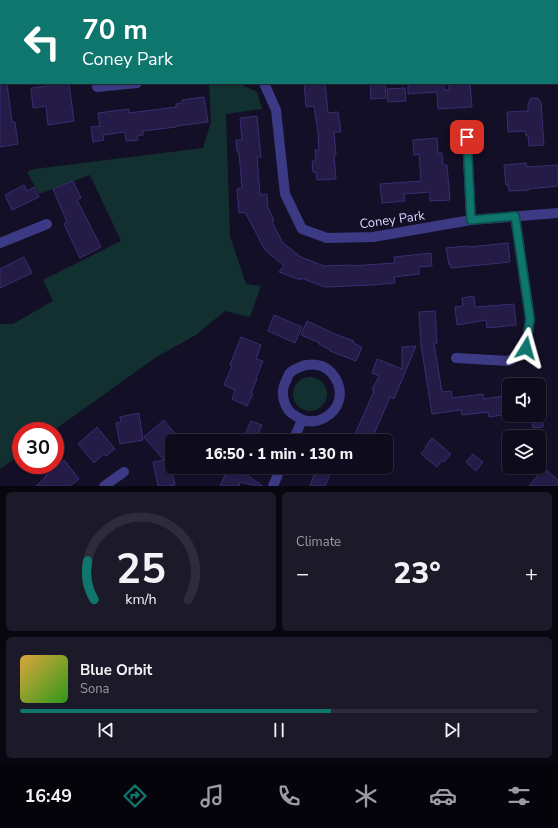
<!DOCTYPE html>
<html lang="en">
<head>
<meta charset="utf-8">
<style>
	:root { --surface:#0e0b1c; --page:#1c1929; --text:#f1f3f6; --muted:#9b9ba3; --line:#2e2b3b; --accent:#0f766e }
	body { margin:0; font-family:"Nunito Sans",sans-serif; background:var(--page); color:var(--text); height:100vh; display:flex; flex-direction:column; font-size:15px; white-space:nowrap }
	* { box-sizing:border-box; margin:0 }
	p { font-size:13px; color:var(--muted) }
	.icon { flex:none; width:22px; height:22px; fill:none; stroke:currentColor; stroke-width:2; stroke-linecap:round; stroke-linejoin:round }
	.map { position:relative; height:486px; overflow:hidden }
	.panel { display:flex; flex-direction:column; gap:6px; padding:6px; background:#08060f; flex:1 }
	.panel>* { flex:none }
	.banner { position:absolute; left:0px; top:0px; width:558px; height:84px; box-shadow:0 1px 3px #0004,0 0 0 1px var(--line); background:#0f766e; color:#fff; overflow:hidden }
	.tools { position:absolute; left:502px; top:378px; display:grid; gap:8px }
	.tools a { display:grid; place-items:center; width:44px; height:44px; border-radius:6px; background:var(--surface); box-shadow:0 1px 3px #0004,0 0 0 1px var(--line); font-size:20px }
	.speed { position:absolute; left:12px; top:422px; display:flex; gap:8px; font-size:20px; font-weight:700; text-align:center }
	.speed>* { display:grid; place-content:center; width:52px; height:52px; border-radius:50%; background:var(--surface); box-shadow:0 1px 3px #0004,0 0 0 1px var(--line); line-height:1 }
	.speed .limit { border:6px solid #d22; background:#fff; color:#111 }
	.pin { position:absolute; display:grid; place-items:center; width:34px; height:34px; color:#fff; margin:-17px; border-radius:8px; box-shadow:0 2px 6px #0006 }
	.me { position:absolute; width:44px; margin:-22px; rotate:8deg; stroke-linejoin:round; filter:drop-shadow(0 0 3px #0008) }
	.turn { display:flex; align-items:center; gap:14px; height:84px; padding:0 16px; font-size:18px }
	.turn .icon { width:52px; height:52px; stroke-width:2.5 }
	.turn b { display:block; font-size:28px; line-height:34px }
	.big { font-size:30px; font-weight:800; line-height:1.1 }
	.panel .widget { flex:1; display:flex; flex-direction:column; justify-content:center; gap:6px; min-width:0; padding:0 14px; border-radius:6px; background:var(--page) }
	.panel .dial { align-items:center; gap:0 }
	.dial svg { height:104px; overflow:visible; fill:none; stroke:var(--line); stroke-width:7; stroke-linecap:round; text-anchor:middle }
	.dial text { fill:var(--text); stroke:none }
	.song { display:flex; align-items:center; gap:12px }
	.cover { width:48px; height:48px; border-radius:6px; background:linear-gradient(135deg,hsl(40 70% 55%),hsl(110 70% 35%)) }
	.played { height:4px; border-radius:2px; background:linear-gradient(90deg,var(--accent) 60%,var(--line) 60%) }
	.keys { display:flex; justify-content:space-around; direction:ltr }
	.heat { display:flex; justify-content:space-between; align-items:center; font-size:22px; direction:ltr }
	.panel .tiles { flex:1; display:grid; gap:6px; grid-template-columns:1fr 1fr }
	.widget:last-child { grid-column:span 2 }
	.trip { position:absolute; left:165px; top:434px; width:228px; height:40px; border-radius:6px; background:var(--surface); box-shadow:0 1px 3px #0004,0 0 0 1px var(--line); font-weight:800; line-height:40px; text-align:center }
	.tabs { display:flex; height:64px; justify-content:space-around; align-items:center; background:#06040b; color:var(--muted) }
	.tabs .icon { width:28px; height:28px }
	.tabs .active { color:var(--accent) }
	.tabs b { font-size:18px; color:var(--text) }
	.map>svg:first-child { display:block }
	.green { fill:#12302f }
	.building { fill:#241b47; stroke:#3b2d73 }
	.lines { fill:none; stroke-linecap:round; stroke-linejoin:round }
	.minor { stroke:#3d3a85; stroke-width:10 }
	.route-casing { stroke:#0a4d48; stroke-width:10 }
	.route { stroke:#0f766e; stroke-width:7 }
	.labels { text-anchor:middle; stroke-width:4; stroke-linejoin:round; paint-order:stroke }
	.street-label { font-size:13px; fill:#d9d4ff; stroke:#130f26 }
</style>
</head>
<body>
<div class="map">
<svg width="558" height="486" viewBox="0 0 558 486">
	<rect width="100%" height="100%" fill="#130f26"/>
	<g class="green">
		<polygon points="209,83 238,83 257,92 262,109 226,114 230,236 246,284 261,286 250,317 225,311 196,335 155,358 53,431 21,431 21,454 0,469 0,324 13,324 53,301 43,280 121,241 90,175 39,194 27,172 34,169 203,148 211,122"/>
		<circle cx="310" cy="394" r="17"/>
	</g>
	<g class="building">
		<polygon points="46,83 69,83 74,121 48,125 46,106 33,108 31,88 46,86"/>
		<polygon points="304,83 325,83 328,113 338,112 341,132 334,132 336,155 334,155 336,179 317,180 316,172 313,172 312,161 316,161 315,150 319,150 318,140 319,140 314,106 306,107"/>
		<polygon points="370,83 385,83 386,98 371,99"/>
		<polygon points="408,83 444,83 444,90 449,90 449,85 470,84 472,107 438,109 437,92 408,94"/>
		<polygon points="0,84 7,84 12,122 15,122 18,144 0,147"/>
		<polygon points="405,88 406,101 388,102 387,89"/>
		<polygon points="204,97 208,122 176,126 176,127 143,131 143,135 137,136 138,140 126,141 125,132 103,135 104,140 93,142 91,127 100,126 98,113 129,109 129,113 176,107 176,104 182,103 182,100"/>
		<polygon points="531,98 538,98 541,103 544,145 529,146 528,135 526,136 525,131 508,132 507,112 528,111 528,104"/>
		<polygon points="257,116 261,157 257,157 260,195 267,194 268,208 274,220 272,222 283,243 301,257 324,266 350,265 350,266 395,263 394,257 431,253 432,266 419,267 419,274 394,277 395,283 372,285 325,287 301,278 300,280 279,272 284,266 265,250 245,212 239,213 237,189 242,188 239,152 237,152 236,140 242,140 240,118"/>
		<polygon points="437,138 438,153 442,153 443,165 447,165 450,200 430,201 430,192 404,194 405,201 382,203 380,184 421,181 419,154 414,155 413,140"/>
		<polygon points="526,163 527,167 558,165 558,186 529,189 529,190 509,191 508,185 506,185 504,165"/>
		<polygon points="73,181 81,198 77,200 101,247 80,258 64,224 67,222 53,189"/>
		<polygon points="24,185 27,191 34,187 39,197 12,210 5,195"/>
		<polygon points="508,243 510,262 451,268 451,265 449,265 446,248 468,246 469,247"/>
		<polygon points="24,257 32,273 0,288 0,269"/>
		<polygon points="474,296 475,307 514,304 516,325 487,328 486,320 457,325 455,307 463,306 462,298"/>
		<polygon points="435,311 437,343 434,343 442,392 451,391 452,398 483,394 484,399 503,396 504,399 509,398 509,414 489,417 488,412 462,415 461,410 432,414 421,345 419,312"/>
		<polygon points="274,315 302,327 295,343 268,331"/>
		<polygon points="307,321 335,334 354,341 353,343 362,347 356,361 330,351 330,350 319,344 320,343 301,335"/>
		<polygon points="241,337 261,345 256,359 263,361 256,378 257,379 251,393 253,394 247,406 232,399 235,390 224,385 232,366 230,365"/>
		<polygon points="416,346 394,399 390,397 371,441 352,441 374,391 372,390 379,376 372,373 377,359 402,369 402,347"/>
		<polygon points="139,413 143,440 120,444 116,423 121,422 120,417"/>
		<polygon points="531,415 542,415 543,427 533,428"/>
		<polygon points="164,420 179,439 177,441 172,441 172,445 167,449 175,485 169,486 158,486 153,462 164,460 144,437"/>
		<polygon points="251,421 262,425 255,441 242,441"/>
		<polygon points="97,427 115,449 106,456 104,454 94,463 78,444"/>
		<polygon points="432,438 451,454 444,462 442,460 437,467 421,454 426,448 425,447"/>
		<polygon points="473,454 483,462 476,471 466,462"/>
		<polygon points="64,460 79,479 70,486 36,486 46,477 45,476"/>
		<polygon points="233,467 246,467 244,473 263,486 257,486 240,482 239,486 220,486 228,469 232,471"/>
		<polygon points="317,467 333,467 325,486 310,486"/>
		<polygon points="544,468 558,480 558,486 529,486"/>
	</g>
	<g class="lines">
		<g class="minor">
			<polyline points="395,1 395,0"/>
			<polyline points="264,83 276,110 285,194 302,229 327,238 373,237 471,220 558,213"/>
			<polyline points="97,87 137,83"/>
			<polyline points="467,137 471,220"/>
			<polyline points="0,243 47,224"/>
			<polyline points="456,358 509,361 526,348 530,319 515,216"/>
			<path d="M 305,365 C 309,365 313,364 317,365 C 332,367 343,385 339,400 C 335,415 318,425 303,420 C 302,420 298,417 297,417 C 295,415 292,414 290,412 C 283,404 281,392 285,383 C 287,380 288,374 291,372 C 294,369 301,367 305,365 Z"/>
			<polyline points="293,441 302,420"/>
			<polyline points="104,486 124,472"/>
			<polyline points="273,486 281,467"/>
		</g>
	</g>
	<g class="lines">
		<defs>
			<polyline id="route" points="467,137 471,220 515,216 530,319 526,348"/>
		</defs>
		<use href="#route" class="route-casing"/>
		<use href="#route" class="route"/>
	</g>
	<g class="labels">
		<g class="street-label">
			<text transform="translate(392 219) rotate(-8)" y="5">Coney Park</text>
		</g>
	</g>
</svg>
<div class="tools">
<a><svg class="icon" aria-label="sound" viewBox="0 0 24 24"><path d="M4 9h4l5-4v14l-5-4H4zM17 9q2 3 0 6"/></svg></a>
<a><svg class="icon" aria-label="layers" viewBox="0 0 24 24"><path d="M12 4l9 5-9 5-9-5zM3 14l9 5 9-5"/></svg></a>
</div>
<div class="speed"><div class="limit">30</div></div>
<div class="pin" style="left:467px;top:137px;background:#d93025"><svg class="icon" aria-label="arrive" viewBox="0 0 24 24"><path d="M6 21V4h12l-3 4 3 4H6"/></svg></div>
<svg class="me" style="left:526px;top:348px" viewBox="-20 -20 40 40"><path d="M0-17L14 15 0 8-14 15z" fill="#0f766e" stroke="#fff" stroke-width="4"/></svg>
<div class="trip">16:50 · 1 min · 130 m</div>
<div class="banner">
<div class="turn"><svg class="icon" aria-label="left" viewBox="0 0 24 24"><path d="M17 20v-9H6M10 6l-5 5 5 5"/></svg><div><b>70 m</b>Coney Park</div></div>
</div>
</div>
<section class="panel">
<div class="tiles">
<div class="widget dial"><svg viewBox="0 0 100 80">
<path d="M14 69A42 42 0 1 1 86 69"/>
<path d="M14 69A42 42 0 0 1 9 39" stroke="#0f766e"/>
<text x="50" y="56" font-size="32" font-weight="700">25</text>
<text x="50" y="72" font-size="11">km/h</text>
</svg></div>
<div class="widget"><p>Climate</p>
<div class="heat"><a>−</a><b class="big">23°</b><a>+</a></div>
</div>
<div class="widget">
<div class="song"><i class="cover"></i><div><b>Blue Orbit</b><p>Sona</p></div></div>
<div class="played"></div>
<div class="keys"><svg class="icon" aria-label="previous" viewBox="0 0 24 24"><path d="M18 5L8 12l10 7zM5 5v14"/></svg><svg class="icon" aria-label="pause" viewBox="0 0 24 24"><path d="M8 5v14M16 5v14"/></svg><svg class="icon" aria-label="next" viewBox="0 0 24 24"><path d="M6 5l10 7-10 7zM19 5v14"/></svg></div>
</div>
</div>
</section>
<nav class="tabs">
<b>16:49</b>
<svg class="icon active" aria-label="directions" viewBox="0 0 24 24"><path d="M12 3l9 9-9 9-9-9zM9 14v-3h6M13 9l2 2-2 2"/></svg>
<svg class="icon" aria-label="music" viewBox="0 0 24 24"><path d="M9 18V5l10-2v13"/><circle cx="6" cy="18" r="3"/><circle cx="16" cy="16" r="3"/></svg>
<svg class="icon" aria-label="phone" viewBox="0 0 24 24"><path d="M5 4h4l2 5-3 2q2 4 5 5l2-3 5 2v4C11 20 4 13 5 4z"/></svg>
<svg class="icon" aria-label="climate" viewBox="0 0 24 24"><path d="M12 3v18M4 7l16 10M4 17L20 7"/></svg>
<svg class="icon" aria-label="car" viewBox="0 0 24 24"><path d="M5 17H2v-5l4-1 3-4h7l3 4 3 1v5h-3M9 17h6M6 11h13"/><circle cx="7" cy="17" r="2"/><circle cx="17" cy="17" r="2"/></svg>
<svg class="icon" aria-label="filters" viewBox="0 0 24 24"><path d="M4 7h16M4 17h16"/><circle cx="9" cy="7" r="2"/><circle cx="15" cy="17" r="2"/></svg>
</nav>
</body>
</html>
